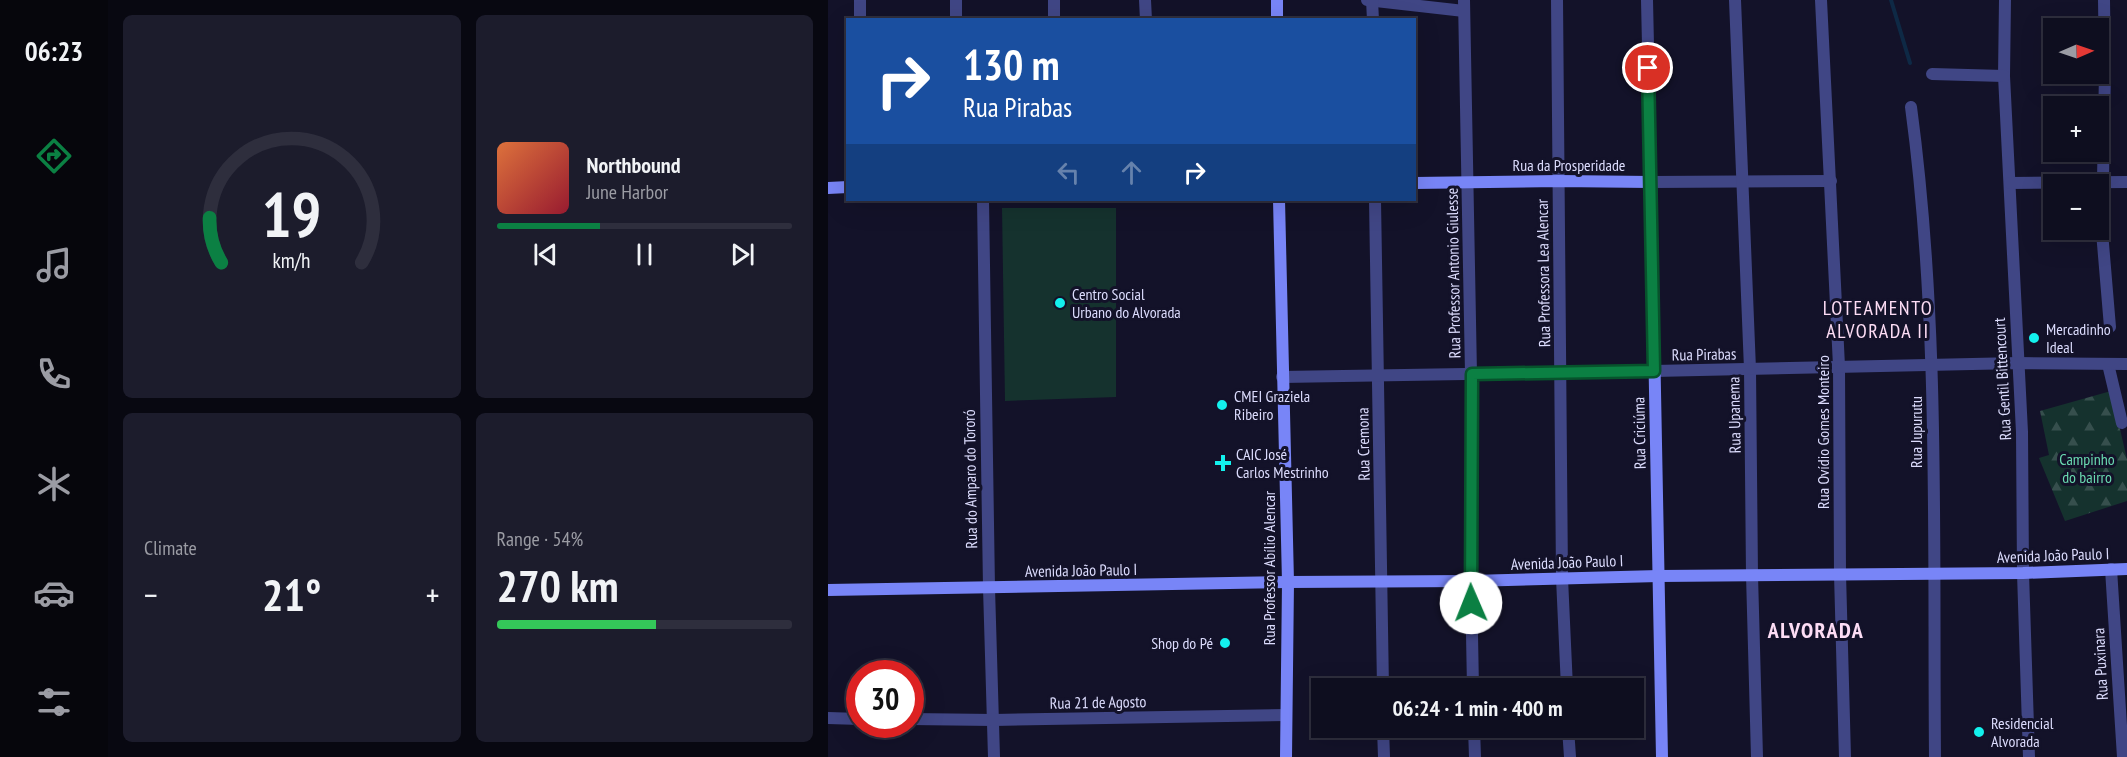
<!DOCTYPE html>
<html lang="en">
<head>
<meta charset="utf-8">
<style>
	:root { --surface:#0e0e1f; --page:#1c1c2c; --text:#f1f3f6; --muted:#9b9ca4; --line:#2e2e3d; --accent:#0b8043 }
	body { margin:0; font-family:"PT Sans Narrow",sans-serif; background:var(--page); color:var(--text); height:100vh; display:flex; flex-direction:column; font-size:22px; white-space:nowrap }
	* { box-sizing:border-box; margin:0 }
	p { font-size:20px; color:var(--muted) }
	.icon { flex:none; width:33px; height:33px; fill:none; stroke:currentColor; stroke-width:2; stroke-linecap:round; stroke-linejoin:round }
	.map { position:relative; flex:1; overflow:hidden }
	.panel { display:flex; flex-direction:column; gap:15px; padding:15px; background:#080811; width:720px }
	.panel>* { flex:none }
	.guide { position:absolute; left:18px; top:18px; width:570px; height:183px; border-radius:0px; box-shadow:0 6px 24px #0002,0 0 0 2px var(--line); background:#1a4fa0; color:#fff; overflow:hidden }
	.needle { width:39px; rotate:88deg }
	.controls { position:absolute; left:1215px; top:18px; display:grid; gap:12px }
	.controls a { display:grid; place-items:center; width:66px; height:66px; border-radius:0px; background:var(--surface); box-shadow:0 6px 24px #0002,0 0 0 2px var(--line); font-size:30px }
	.speed { position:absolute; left:18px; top:660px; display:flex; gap:12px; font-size:30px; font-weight:700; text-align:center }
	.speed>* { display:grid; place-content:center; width:78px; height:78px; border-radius:50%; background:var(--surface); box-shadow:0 6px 24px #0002,0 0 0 2px var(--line); line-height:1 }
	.speed .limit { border:9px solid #d22; background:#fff; color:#111 }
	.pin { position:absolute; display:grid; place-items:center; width:51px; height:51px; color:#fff; margin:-26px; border:3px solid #fff; border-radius:50%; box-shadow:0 2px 6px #0007 }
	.me { position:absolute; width:66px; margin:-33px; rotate:359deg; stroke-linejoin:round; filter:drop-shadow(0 0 4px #0008) }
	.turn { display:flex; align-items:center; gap:21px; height:126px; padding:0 18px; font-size:27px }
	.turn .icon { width:78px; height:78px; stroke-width:2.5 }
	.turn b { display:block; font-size:42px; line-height:51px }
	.lanes { display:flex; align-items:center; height:57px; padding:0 18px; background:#0003; justify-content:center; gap:30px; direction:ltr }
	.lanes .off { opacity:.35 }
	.big { font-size:45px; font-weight:700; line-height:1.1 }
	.panel .card { flex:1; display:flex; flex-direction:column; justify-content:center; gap:9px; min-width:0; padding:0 21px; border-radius:9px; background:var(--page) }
	.panel .dial { align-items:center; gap:0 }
	.dial svg { height:156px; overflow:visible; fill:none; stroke:var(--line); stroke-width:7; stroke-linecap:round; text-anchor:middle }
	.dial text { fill:var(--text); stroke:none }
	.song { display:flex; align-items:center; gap:18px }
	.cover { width:72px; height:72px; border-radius:9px; background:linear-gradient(135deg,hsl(20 70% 55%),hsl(350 70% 35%)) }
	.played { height:6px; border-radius:3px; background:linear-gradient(90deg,var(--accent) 35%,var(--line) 35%) }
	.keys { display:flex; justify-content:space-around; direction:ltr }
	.heat { display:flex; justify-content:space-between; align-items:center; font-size:33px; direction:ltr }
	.charge { height:9px; border-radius:4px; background:linear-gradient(90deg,#34c759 54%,var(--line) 0) }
	.panel .tiles { flex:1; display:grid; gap:15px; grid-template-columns:repeat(2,1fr) }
	.trip { position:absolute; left:483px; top:678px; width:333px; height:60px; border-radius:0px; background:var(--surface); box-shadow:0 6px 24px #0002,0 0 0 2px var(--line); font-weight:700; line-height:60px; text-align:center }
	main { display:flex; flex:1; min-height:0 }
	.menu { display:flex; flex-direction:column; width:108px; justify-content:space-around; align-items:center; background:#06060c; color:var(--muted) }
	.menu .icon { width:42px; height:42px }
	.menu .on { color:var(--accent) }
	.menu b { font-size:27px; color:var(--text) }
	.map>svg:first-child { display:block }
	.green { fill:#15322e }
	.forest { fill:url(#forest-firs) }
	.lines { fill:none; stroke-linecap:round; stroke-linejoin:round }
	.stream { stroke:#0e2945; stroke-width:4 }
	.street { stroke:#404685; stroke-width:12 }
	.secondary { stroke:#7885f7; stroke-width:12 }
	.route-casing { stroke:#07532c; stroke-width:15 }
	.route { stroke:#0b8043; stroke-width:10 }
	.poi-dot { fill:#13f1ed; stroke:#131229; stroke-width:2 }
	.labels { text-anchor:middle; stroke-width:6; stroke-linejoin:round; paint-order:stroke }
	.street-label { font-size:16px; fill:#dcdcfd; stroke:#131229 }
	.poi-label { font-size:16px; fill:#dcdcfd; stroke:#131229; text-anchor:start }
	.park-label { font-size:16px; fill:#6adab1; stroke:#131229 }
	.quarter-label { font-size:20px; letter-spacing:1.5px; fill:#fdddf5; stroke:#131229 }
	.district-label { font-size:22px; font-weight:bold; letter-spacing:1.5px; fill:#fdddf5; stroke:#131229 }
</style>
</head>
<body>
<main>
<nav class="menu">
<b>06:23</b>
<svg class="icon on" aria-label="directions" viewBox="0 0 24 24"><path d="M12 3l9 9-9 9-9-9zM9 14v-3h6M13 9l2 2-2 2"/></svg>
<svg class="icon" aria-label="music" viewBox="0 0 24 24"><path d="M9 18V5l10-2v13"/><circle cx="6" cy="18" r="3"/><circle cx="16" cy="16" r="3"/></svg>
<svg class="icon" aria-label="phone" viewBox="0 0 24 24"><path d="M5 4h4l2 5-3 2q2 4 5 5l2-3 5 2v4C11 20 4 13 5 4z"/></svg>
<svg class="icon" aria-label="climate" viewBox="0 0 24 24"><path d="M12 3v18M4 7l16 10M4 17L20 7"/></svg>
<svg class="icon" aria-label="car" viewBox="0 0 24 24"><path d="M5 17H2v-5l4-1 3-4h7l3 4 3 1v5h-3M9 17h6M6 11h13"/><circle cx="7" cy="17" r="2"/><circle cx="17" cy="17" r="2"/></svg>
<svg class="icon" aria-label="filters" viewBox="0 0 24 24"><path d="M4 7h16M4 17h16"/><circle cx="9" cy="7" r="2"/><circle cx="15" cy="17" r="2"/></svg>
</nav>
<section class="panel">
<div class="tiles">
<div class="card dial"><svg viewBox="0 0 100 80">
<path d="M14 69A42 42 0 1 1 86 69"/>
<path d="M14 69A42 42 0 0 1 8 46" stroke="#0b8043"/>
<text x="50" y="56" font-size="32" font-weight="700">19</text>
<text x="50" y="72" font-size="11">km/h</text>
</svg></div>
<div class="card">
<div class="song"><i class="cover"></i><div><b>Northbound</b><p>June Harbor</p></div></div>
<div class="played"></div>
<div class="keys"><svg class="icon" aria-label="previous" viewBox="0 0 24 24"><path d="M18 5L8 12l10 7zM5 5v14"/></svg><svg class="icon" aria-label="pause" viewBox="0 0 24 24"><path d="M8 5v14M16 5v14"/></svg><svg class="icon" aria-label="next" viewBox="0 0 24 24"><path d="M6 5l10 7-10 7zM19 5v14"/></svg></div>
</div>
<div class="card"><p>Climate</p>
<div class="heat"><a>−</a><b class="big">21°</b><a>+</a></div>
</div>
<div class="card"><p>Range · 54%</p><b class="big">270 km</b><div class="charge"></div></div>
</div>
</section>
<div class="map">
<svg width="1299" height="757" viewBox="0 0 1299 757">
	<defs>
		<pattern id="forest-firs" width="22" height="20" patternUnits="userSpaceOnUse" patternTransform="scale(1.5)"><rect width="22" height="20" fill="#15322e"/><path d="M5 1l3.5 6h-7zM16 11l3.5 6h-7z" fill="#364f4d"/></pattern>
	</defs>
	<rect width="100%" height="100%" fill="#131229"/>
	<polygon class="green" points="174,208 288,208 288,397 177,401"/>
	<polygon class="forest" points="1283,391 1299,459 1299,501 1237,521 1211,458 1221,455 1212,411"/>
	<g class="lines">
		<polyline class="stream" points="1063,0 1082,63"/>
		<g class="street">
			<polyline points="32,0 32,20"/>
			<polyline points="226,0 226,20"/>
			<polyline points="317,0 318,20"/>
			<polyline points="539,0 636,11"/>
			<polyline points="544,0 545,20"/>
			<polyline points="636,0 643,374 643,581 645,688"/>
			<polyline points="729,0 734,578 739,688"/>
			<polyline points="819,0 823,182 1003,181"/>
			<polyline points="907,0 922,369 924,575 929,757"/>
			<polyline points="993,0 1011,366 1012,574 1017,757"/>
			<polyline points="1177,0 1176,76 1194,432 1195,573 1201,757"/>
			<polyline points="1276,0 1277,72 1274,232 1282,327"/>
			<polyline points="128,20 128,0"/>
			<polyline points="1104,74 1176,76"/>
			<path d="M 1083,107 C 1112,322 1105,541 1107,757"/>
			<polyline points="1182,183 1299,182"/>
			<polyline points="155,200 161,588 166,757"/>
			<polyline points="547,200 555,688"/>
			<polyline points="1280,364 1294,423"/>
			<polyline points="454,377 826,371 1190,363 1299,364"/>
			<polyline points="1283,569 1295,757"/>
			<polyline points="0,718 32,719"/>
			<polyline points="82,719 166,720 458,715"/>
			<polyline points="555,728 556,757"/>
			<polyline points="646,728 647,757"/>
			<polyline points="740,728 742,757"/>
		</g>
		<g class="secondary">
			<polyline points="449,0 449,20"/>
			<polyline points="586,183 730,181 823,182 834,757"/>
			<polyline points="0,188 20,187"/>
			<polyline points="451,200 460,582 458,757"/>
			<polyline points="0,590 460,582 643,581 831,576 1195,573 1299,569"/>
		</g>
	</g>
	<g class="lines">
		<defs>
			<polyline id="route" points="643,603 644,374 826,371 820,68"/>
		</defs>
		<use href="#route" class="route-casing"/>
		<use href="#route" class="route"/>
	</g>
	<g class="poi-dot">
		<circle cx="232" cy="303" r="6"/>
		<circle cx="1206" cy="338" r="6"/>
		<circle cx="394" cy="405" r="6"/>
		<path d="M392 454h6v6h6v6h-6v6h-6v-6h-6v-6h6z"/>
		<circle cx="397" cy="643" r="6"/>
		<circle cx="1151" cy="732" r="6"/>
	</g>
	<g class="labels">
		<g class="street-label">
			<text x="741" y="171">Rua da Prosperidade</text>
			<text transform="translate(625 273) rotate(-91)" y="6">Rua Professor Antonio Giulesse</text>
			<text transform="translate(715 273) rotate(-91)" y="6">Rua Professora Lea Alencar</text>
			<text transform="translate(876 354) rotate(-1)" y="6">Rua Pirabas</text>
			<text transform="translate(1174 379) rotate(-93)" y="6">Rua Gentil Bittencourt</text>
			<text transform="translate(906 415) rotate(-91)" y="6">Rua Upanema</text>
			<text transform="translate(995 432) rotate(-90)" y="6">Rua Ovídio Gomes Monteiro</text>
			<text transform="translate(1088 432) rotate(-90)" y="6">Rua Jupurutu</text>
			<text transform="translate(811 433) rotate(-91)" y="6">Rua Criciúma</text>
			<text transform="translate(535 444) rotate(-91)" y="6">Rua Cremona</text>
			<text transform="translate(142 479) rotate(-91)" y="6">Rua do Amparo do Tororó</text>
			<text transform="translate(1225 555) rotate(-2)" y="6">Avenida João Paulo I</text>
			<text transform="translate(739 562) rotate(-2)" y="6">Avenida João Paulo I</text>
			<text transform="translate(441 568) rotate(-90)" y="6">Rua Professor Abílio Alencar</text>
			<text transform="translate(253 570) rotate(-1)" y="6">Avenida João Paulo I</text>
			<text transform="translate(1272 664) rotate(-93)" y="6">Rua Puxinara</text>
			<text transform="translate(270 702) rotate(-1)" y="6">Rua 21 de Agosto</text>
		</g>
		<g class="poi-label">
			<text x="244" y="300">Centro Social<tspan x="244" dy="18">Urbano do Alvorada</tspan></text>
			<text x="1218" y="335">Mercadinho<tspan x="1218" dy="18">Ideal</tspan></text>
			<text x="406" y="402">CMEI Graziela<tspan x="406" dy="18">Ribeiro</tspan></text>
			<text x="408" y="460">CAIC José<tspan x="408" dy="18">Carlos Mestrinho</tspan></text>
			<text x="385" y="649" text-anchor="end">Shop do Pé</text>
			<text x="1163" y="729">Residencial<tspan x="1163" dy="18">Alvorada</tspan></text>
		</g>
		<g class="park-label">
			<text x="1259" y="465">Campinho<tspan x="1259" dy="18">do bairro</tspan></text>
		</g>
		<g class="quarter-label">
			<text x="1050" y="315">LOTEAMENTO<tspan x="1050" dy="23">ALVORADA II</tspan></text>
		</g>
		<g class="district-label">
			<text x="988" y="638">ALVORADA</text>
		</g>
	</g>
</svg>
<div class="controls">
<a><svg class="needle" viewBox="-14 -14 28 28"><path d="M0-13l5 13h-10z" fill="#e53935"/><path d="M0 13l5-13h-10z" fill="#9b9ca4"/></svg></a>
<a>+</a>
<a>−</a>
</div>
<div class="speed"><div class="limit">30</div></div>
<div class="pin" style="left:820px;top:68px;background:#d93025"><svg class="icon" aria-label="arrive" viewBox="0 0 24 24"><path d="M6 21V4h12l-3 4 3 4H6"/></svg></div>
<svg class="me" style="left:643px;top:603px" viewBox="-20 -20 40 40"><circle r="19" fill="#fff"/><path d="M0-13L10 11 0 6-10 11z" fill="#0b8043"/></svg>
<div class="trip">06:24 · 1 min · 400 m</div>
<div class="guide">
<div class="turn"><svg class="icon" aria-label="right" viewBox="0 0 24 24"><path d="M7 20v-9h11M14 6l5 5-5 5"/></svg><div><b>130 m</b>Rua Pirabas</div></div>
<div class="lanes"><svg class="icon off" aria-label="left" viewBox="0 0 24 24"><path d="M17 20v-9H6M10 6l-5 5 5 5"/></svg><svg class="icon off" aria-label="ahead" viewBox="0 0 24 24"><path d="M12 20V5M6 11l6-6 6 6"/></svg><svg class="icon" aria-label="right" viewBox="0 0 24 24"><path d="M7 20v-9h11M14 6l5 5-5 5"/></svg></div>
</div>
</div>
</main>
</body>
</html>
